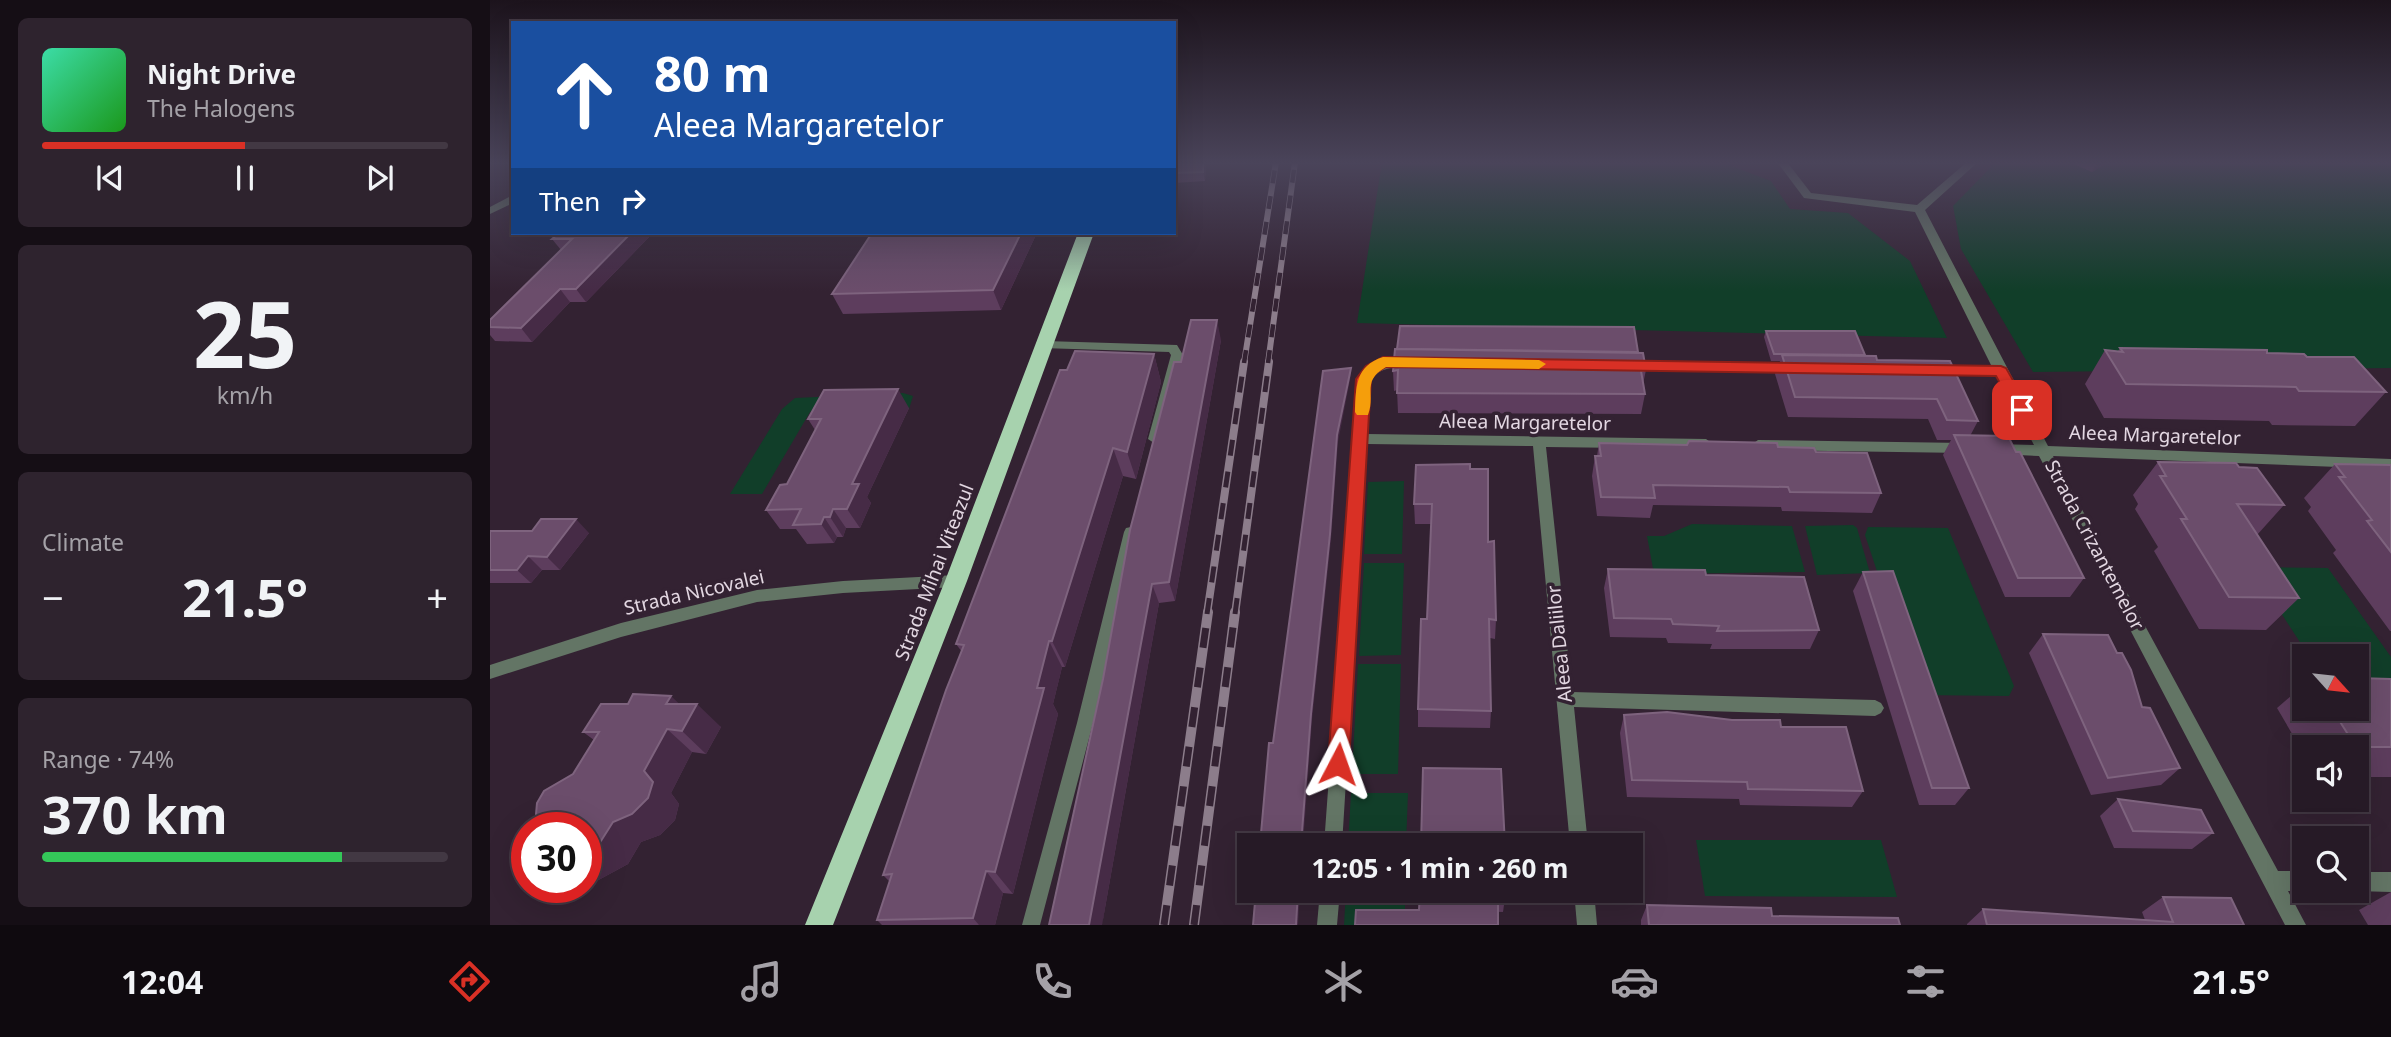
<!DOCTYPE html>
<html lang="en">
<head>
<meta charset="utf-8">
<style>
	:root { --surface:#261a26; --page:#2e232e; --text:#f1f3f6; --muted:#a4a1a7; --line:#423843; --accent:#d93025 }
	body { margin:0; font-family:"Noto Sans",sans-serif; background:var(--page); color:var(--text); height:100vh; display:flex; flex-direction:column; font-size:26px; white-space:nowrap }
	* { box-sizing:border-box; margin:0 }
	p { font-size:23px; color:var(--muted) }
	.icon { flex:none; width:38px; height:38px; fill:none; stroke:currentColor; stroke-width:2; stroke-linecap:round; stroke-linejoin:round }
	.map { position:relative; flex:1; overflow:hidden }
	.side { display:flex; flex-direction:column; gap:18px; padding:18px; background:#150e15; width:490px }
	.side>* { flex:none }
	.hud { position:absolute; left:21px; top:21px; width:665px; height:214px; border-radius:0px; box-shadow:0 7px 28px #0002,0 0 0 2px var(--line); background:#1a4fa0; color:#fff; overflow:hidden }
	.needle { width:46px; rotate:117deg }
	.controls { position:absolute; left:1802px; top:644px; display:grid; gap:14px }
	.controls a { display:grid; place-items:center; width:77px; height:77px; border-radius:0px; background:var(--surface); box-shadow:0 7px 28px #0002,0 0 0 2px var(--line); font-size:35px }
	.speed { position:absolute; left:21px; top:812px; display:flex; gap:14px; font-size:35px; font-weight:700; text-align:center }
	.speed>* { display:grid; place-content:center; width:91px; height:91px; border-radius:50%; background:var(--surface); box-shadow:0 7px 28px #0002,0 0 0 2px var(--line); line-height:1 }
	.speed .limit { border:10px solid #d22; background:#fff; color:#111 }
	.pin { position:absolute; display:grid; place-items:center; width:60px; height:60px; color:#fff; margin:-30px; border-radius:14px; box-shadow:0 4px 10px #0006 }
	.me { position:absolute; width:77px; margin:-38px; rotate:4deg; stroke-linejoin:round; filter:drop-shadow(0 0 5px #0008) }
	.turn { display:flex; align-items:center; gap:24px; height:147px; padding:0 28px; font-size:32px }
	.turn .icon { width:91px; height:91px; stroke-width:2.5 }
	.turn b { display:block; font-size:49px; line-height:60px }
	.then { display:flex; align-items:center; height:66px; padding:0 28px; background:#0003; gap:14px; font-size:26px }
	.big { font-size:52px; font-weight:700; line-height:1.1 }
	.side .card { flex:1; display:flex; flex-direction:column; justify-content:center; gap:10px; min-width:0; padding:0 24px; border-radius:10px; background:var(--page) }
	.side .dial { align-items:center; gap:0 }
	.dial b { font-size:91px; line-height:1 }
	.song { display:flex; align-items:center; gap:21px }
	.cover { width:84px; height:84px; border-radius:10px; background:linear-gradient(135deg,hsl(160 70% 55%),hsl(120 70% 35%)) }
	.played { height:7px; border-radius:4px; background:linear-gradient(90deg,var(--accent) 50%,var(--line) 50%) }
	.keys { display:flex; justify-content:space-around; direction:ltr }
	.heat { display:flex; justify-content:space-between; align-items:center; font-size:38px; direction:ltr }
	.charge { height:10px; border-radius:5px; background:linear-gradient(90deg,#34c759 74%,var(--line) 0) }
	.trip { position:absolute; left:747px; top:833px; width:406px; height:70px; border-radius:0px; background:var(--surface); box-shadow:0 7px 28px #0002,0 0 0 2px var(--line); font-weight:700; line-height:70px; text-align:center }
	.dock { display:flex; height:112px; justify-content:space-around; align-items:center; background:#0f0a0f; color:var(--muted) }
	.dock .icon { width:49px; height:49px }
	.dock .on { color:var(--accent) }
	.dock b { font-size:32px; color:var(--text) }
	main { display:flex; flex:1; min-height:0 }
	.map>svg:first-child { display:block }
	.green { fill:#113e29 }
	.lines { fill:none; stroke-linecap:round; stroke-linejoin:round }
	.service { fill:#637565; fill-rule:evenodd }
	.minor { fill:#637565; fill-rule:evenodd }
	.trunk { fill:#a7d2ae; fill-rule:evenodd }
	.rail-far2-casing { stroke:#8c7d8b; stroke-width:6 }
	.rail-far1-casing { stroke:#8c7d8b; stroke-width:8 }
	.rail-casing { stroke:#8c7d8b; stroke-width:10 }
	.rail-far2 { stroke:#332232; stroke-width:4.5; stroke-dasharray:13; stroke-linecap:butt }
	.rail-far1 { stroke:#332232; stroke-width:5; stroke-dasharray:16; stroke-linecap:butt }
	.rail { stroke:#332232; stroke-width:7; stroke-dasharray:20; stroke-linecap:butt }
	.wall { fill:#5d3d5d }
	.shaded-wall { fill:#462b46 }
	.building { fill:#6b4d6b; stroke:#7e637e; stroke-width:2 }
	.route { fill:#d93025; stroke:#8d1f18; stroke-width:2 }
	.slow { fill:#f59e0b }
	.labels { text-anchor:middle; stroke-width:7; stroke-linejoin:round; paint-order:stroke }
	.street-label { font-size:19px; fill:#e3d7e2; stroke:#332232 }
</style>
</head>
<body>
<main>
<section class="side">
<div class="card">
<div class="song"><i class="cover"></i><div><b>Night Drive</b><p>The Halogens</p></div></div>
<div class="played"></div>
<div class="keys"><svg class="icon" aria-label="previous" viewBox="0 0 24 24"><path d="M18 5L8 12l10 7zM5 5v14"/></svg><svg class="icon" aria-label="pause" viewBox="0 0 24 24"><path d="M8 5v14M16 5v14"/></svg><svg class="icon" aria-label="next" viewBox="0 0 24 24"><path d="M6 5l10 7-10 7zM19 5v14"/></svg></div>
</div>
<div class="card dial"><b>25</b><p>km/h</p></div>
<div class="card"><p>Climate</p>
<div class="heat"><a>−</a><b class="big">21.5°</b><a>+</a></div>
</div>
<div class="card"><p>Range · 74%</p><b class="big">370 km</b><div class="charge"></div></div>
</section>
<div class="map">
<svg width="1901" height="925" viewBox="0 0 1901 925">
	<rect width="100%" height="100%" fill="#332232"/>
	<g class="green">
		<polygon points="892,162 1231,162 1281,181 1300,209 1358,213 1420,261 1457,338 867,323"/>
		<polygon points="1506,162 1901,162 1901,368 1543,372 1471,249 1463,206"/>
		<polygon points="413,393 423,396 419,409 330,409 320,412 272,494 240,494 292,409 305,398"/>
		<polygon points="914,481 912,554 874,554 878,482"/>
		<polygon points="1202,524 1302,526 1315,572 1164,574 1157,536 1174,536"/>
		<polygon points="1363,525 1367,528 1380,573 1327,575 1315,526"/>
		<polygon points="1378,527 1458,528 1524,686 1519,696 1428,695 1375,535"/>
		<polygon points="874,563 914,563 911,655 869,656"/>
		<polygon points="1761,567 1838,568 1901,657 1901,681 1867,680 1867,656 1819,656"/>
		<polygon points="868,664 911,664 908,774 862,774"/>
		<polygon points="861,793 918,793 916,845 858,845"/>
		<polygon points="1206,840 1391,840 1407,897 1215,896"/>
		<polygon points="856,891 915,891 915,925 854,925"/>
	</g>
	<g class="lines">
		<g class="service">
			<polygon points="555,341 687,345 693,355 668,442 664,443 658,439 681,355 679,352 551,348 550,345"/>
			<polygon points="641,527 646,528 648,532 603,723 550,925 532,925 587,723 634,532 636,528"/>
		</g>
		<g class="minor">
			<polygon points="1287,162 1297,162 1321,193 1427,205 1477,162 1488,162 1435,210 1558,446 1901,459 1901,469 1563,456 1788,871 1815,871 1815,891 1798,891 1816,925 1795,925 1549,456 1506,454 1499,449 1506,444 1544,445 1507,375 1446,374 1440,370 1446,366 1502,367 1425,212 1314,198"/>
			<polygon points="23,195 23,203 0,214 0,207"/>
			<path d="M 901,359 L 921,359 L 927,363 C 914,374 899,359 880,380 L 877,434 L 1216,439 L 1223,444 L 1216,449 L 1056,447 L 1082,692 L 1385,700 L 1391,703 L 1394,708 L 1391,713 L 1385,716 L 1084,707 L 1098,845 L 1080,845 L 1043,446 L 877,444 L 852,845 L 834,845 L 868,379 L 879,366 Z"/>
			<polygon points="1138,362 1306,364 1312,368 1306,372 1133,369 1132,366"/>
			<polygon points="1268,440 1475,443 1482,448 1475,453 1268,450 1261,445"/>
			<polygon points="466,575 471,577 474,581 471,585 466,587 353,593 267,602 131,637 0,679 0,665 131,623 267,590 353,581"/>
			<polygon points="1867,872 1901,872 1901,892 1865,891 1867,891"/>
			<polygon points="830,891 850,891 847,925 827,925"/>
			<polygon points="1084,891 1104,891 1107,925 1087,925"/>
		</g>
		<polygon class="trunk" points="588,233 604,233 477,581 343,925 315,925 455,581"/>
		<defs>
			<g id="rail-far2">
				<polyline points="754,363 786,162"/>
				<polyline points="778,363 805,162"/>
			</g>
			<g id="rail-far1">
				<polyline points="717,614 754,362"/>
				<polyline points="745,614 779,362"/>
			</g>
			<g id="rail">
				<polyline points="674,925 718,612"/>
				<polyline points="704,925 745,612"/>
			</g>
		</defs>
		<use href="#rail-far2" class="rail-far2-casing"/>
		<use href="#rail-far1" class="rail-far1-casing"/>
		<use href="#rail" class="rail-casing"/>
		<use href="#rail-far2" class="rail-far2"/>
		<use href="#rail-far1" class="rail-far1"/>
		<use href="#rail" class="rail"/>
	</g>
	<g class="wall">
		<polygon points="684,162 716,162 715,181 684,183"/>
		<polygon points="1579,162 1618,162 1602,172"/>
		<polygon points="69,233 163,233 96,302 80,302 42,342 5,341 0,335 0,320 71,250 62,239"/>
		<polygon points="382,233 543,233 545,237 511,310 353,314 342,294"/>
		<polygon points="1276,331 1387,360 1488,421 1480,436 1526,452 1594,578 1580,597 1515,597 1453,455 1461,440 1447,440 1438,419 1298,417 1285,374 1290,361 1281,361 1274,337"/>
		<polygon points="731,340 685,601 669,603 612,925 691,362"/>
		<polygon points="1630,348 1777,353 1817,357 1896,392 1865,426 1782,425 1779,421 1614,418 1595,384 1615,350 1628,351"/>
		<polygon points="1148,352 1156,370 1153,384 1155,394 1151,414 908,413 907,390 904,391 903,371"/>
		<polygon points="664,354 671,382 646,479 633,476 575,667 572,667 563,704 568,714 523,894 513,893 505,925 392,925 387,920 400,882 393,875 472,652 466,644 577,370"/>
		<polygon points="419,408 377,497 381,503 370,528 356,528 353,537 347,537 344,543 317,544 306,529 290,529 276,510 297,484 325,430 318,419"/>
		<polygon points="1109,443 1326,452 1391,493 1382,513 1292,511 1291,507 1163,505 1160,518 1107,516 1102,476 1105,456 1107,456"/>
		<polygon points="1668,462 1749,467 1794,505 1767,535 1809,598 1776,630 1709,629 1664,551 1668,547 1645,509 1648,504 1643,495"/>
		<polygon points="1845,464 1901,465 1901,631 1900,631 1843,553 1846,550 1818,511 1821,507 1814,498"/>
		<polygon points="980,469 998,542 1006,620 1005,639 1000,638 1001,711 1000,728 928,727 928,709 937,619 941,524 925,524 924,504"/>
		<polygon points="0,531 99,533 70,570 52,570 41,583 0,583"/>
		<polygon points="1118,569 1216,575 1329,630 1320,649 1220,649 1222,644 1178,643 1176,638 1120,637 1114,588"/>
		<polygon points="1373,572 1479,788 1465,805 1429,805 1363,591"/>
		<polygon points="1553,634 1652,707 1690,768 1671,785 1601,795 1539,653"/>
		<polygon points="1901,679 1901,777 1867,777 1867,747 1815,747 1815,756 1787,708 1815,684 1815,709 1867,709"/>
		<polygon points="189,704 231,727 216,754 202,752 181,793 189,804 185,820 170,835 151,842 138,864 103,883 96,883 96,828 83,774 104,740 93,732"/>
		<polygon points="1134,715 1291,727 1373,791 1362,807 1250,805 1249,799 1137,797 1130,733"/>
		<polygon points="1628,799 1723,833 1702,849 1624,848 1610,816"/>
		<polygon points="930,891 1016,891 1013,912 929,910"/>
		<polygon points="1901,892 1901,925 1878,925 1869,910"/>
		<polygon points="1673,897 1754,925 1477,925 1477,924 1493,909 1655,920 1652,912"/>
		<polygon points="1157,905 1282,916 1410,925 1151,925 1151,920"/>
	</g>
	<g class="shaded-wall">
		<polygon points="713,162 716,162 715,181 713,172"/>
		<polygon points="1607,162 1618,162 1602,172"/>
		<polygon points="141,233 163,233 96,302 86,289"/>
		<polygon points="531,233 543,233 545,237 511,310 503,290"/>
		<polygon points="70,289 80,302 42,342 31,328"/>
		<polygon points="727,320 731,340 685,601 679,582"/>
		<polygon points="664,354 671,382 646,479 637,452"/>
		<polygon points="861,368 861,375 848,442 841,540 822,720 813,845 811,845 821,714 847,435"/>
		<polygon points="408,389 419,408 377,497 381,503 370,528 357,509 362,484"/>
		<polygon points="623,448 633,476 575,667 562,641"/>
		<polygon points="343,509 356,528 353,537 340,517"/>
		<polygon points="334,517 347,537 344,543 331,524"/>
		<polygon points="86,519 99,533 70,570 57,557"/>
		<polygon points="38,556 52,570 41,583 27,570"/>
		<polygon points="662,584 669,603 612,925 599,925"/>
		<polygon points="559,641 572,667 563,704 568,714 523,894 505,872 547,688"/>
		<polygon points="181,696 201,715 207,704 231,727 216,754 192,731 176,704"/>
		<polygon points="177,729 202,752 181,793 189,804 185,820 170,835 151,842 138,864 103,883 96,879 96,850 123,822 154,771"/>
		<polygon points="496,871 513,893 505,925 489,925 483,918"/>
		<polygon points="808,891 810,891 808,925 806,925"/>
	</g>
	<g class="building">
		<polygon points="684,162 713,162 713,172 684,173"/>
		<polygon points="69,233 141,233 86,289 70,289 31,328 0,327 0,320 82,239 62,239"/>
		<polygon points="382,233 531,233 503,290 342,294"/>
		<polygon points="701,320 727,320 679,582 662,584 599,925 559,925 613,679 640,530 684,362 691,362"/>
		<polygon points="910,326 1144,327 1148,352 907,349"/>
		<polygon points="1276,331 1365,331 1375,355 1284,354"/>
		<polygon points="1630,348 1777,350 1777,353 1814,354 1817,357 1864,357 1896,392 1809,391 1806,387 1636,384 1615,350 1633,352"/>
		<polygon points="905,349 1153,353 1156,370 1151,371 1155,394 907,393 908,370 903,371"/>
		<polygon points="585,351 664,354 637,452 623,448 562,641 559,641 547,688 554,688 505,872 496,871 483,918 387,920 402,874 393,875 456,690 474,645 466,644 570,370 577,370"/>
		<polygon points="1292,355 1386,356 1387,360 1460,361 1488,421 1457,420 1447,399 1305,397"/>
		<polygon points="861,368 847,435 840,534 821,714 811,845 770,845 779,743 783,743 833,371"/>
		<polygon points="408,389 362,484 369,484 357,509 343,509 340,517 334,517 331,524 303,525 311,509 276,510 290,485 297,484 331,419 318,419 334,390"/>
		<polygon points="1464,435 1518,436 1526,452 1530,452 1594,578 1528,578"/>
		<polygon points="1199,441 1287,443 1288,447 1324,448 1326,452 1377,453 1391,493 1300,492 1298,487 1163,485 1165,498 1111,497 1105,456 1111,456 1109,443 1197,445"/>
		<polygon points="1668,462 1746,463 1749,467 1767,468 1794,505 1747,504 1809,598 1739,597 1691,519 1697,519 1670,476 1676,476"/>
		<polygon points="980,464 980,469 998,469 998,542 1004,541 1006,620 999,619 1001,711 928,709 931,619 937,619 942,504 924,504 926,465"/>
		<polygon points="1845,464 1901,465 1901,552 1877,521 1882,520 1849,477 1855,477"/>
		<polygon points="51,519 86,519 57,557 38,556 27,570 0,570 0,531 42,531"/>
		<polygon points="1118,569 1215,570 1216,575 1314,577 1329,630 1227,631 1229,626 1183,624 1181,619 1124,618"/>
		<polygon points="1403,571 1479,788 1442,788 1373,572"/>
		<polygon points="1553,634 1618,635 1627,653 1632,653 1641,670 1652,707 1660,708 1690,768 1618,778"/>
		<polygon points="1867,678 1901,679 1901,747 1866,747 1842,709 1867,709"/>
		<polygon points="143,694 181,696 176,704 207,704 192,731 177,729 154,771 163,782 158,798 142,814 123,822 109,844 96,850 96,828 50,828 54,822 46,814 47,803 54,791 83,774 109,732 93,732 111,704 138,704"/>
		<polygon points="1177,712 1242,720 1290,720 1291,727 1356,727 1373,791 1258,789 1257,782 1142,780 1134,715"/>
		<polygon points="933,768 1011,769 1015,845 931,845"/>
		<polygon points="1628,799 1711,810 1723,833 1643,831"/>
		<polygon points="766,891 808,891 806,925 763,925"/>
		<polygon points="930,891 1008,891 1008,925 865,925 866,910 929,910"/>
		<polygon points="1673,897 1741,898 1754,925 1497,925 1493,909 1683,922"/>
		<polygon points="1157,905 1281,908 1282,916 1408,918 1410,925 1159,925"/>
	</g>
	<linearGradient id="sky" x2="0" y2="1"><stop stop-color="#1c131c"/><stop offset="0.56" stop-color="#4a445a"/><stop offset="1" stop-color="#4a445a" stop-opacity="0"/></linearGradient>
	<rect width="1901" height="291" fill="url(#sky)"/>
	<polygon class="route" points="893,357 1511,366 1516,368 1540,410 1538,414 1527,414 1506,376 896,367 886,373 881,379 859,764 856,771 848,773 841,771 838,764 866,379 876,366"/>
	<path class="slow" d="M 893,357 L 1049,360 L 1056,364 L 1049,369 L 896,367 C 871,381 886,394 878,415 L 867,415 L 865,412 C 866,387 865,366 893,357 Z"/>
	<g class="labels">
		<g class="street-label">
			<text transform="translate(1035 422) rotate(1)" y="7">Aleea Margaretelor</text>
			<text transform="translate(1665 435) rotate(2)" y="7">Aleea Margaretelor</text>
			<text transform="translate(1605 545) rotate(62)" y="7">Strada Crizantemelor</text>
			<text transform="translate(444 572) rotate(-69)" y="7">Strada Mihai Viteazul</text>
			<text transform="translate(204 592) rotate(-13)" y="7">Strada Nicovalei</text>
			<text transform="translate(1069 644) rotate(-96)" y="7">Aleea Daliilor</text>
		</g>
	</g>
</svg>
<div class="controls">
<a><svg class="needle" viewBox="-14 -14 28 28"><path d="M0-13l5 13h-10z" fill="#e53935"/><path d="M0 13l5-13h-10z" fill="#a4a1a7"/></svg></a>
<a><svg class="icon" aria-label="sound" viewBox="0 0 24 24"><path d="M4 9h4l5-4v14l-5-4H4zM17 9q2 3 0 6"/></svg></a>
<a><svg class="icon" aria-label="search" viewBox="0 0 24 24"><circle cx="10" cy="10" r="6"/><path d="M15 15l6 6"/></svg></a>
</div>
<div class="speed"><div class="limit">30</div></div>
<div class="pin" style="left:1532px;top:410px;background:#d93025"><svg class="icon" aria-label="arrive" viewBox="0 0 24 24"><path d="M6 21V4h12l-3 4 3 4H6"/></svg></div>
<svg class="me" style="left:848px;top:764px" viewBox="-20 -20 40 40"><path d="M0-17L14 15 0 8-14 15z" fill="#d93025" stroke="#fff" stroke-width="4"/></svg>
<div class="trip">12:05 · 1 min · 260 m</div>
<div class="hud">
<div class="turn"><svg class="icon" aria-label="ahead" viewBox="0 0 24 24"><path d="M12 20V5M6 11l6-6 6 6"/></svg><div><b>80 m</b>Aleea Margaretelor</div></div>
<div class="then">Then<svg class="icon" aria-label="right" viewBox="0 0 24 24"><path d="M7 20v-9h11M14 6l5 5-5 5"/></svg></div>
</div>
</div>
</main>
<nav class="dock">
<b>12:04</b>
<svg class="icon on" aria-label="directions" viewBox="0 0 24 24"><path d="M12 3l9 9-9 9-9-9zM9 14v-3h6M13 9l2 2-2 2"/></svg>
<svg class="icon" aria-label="music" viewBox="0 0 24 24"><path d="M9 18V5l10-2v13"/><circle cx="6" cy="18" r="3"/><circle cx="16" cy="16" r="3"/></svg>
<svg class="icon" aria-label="phone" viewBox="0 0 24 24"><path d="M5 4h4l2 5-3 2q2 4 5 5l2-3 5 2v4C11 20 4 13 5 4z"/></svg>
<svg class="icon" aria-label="climate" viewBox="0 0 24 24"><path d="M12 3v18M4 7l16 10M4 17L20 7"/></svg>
<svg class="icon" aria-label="car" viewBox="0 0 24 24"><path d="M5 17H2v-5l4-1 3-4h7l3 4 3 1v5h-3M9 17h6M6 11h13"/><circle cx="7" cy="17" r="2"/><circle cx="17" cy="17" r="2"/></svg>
<svg class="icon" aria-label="filters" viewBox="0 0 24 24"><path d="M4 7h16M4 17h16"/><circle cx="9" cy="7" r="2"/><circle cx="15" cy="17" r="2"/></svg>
<b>21.5°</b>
</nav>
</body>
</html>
